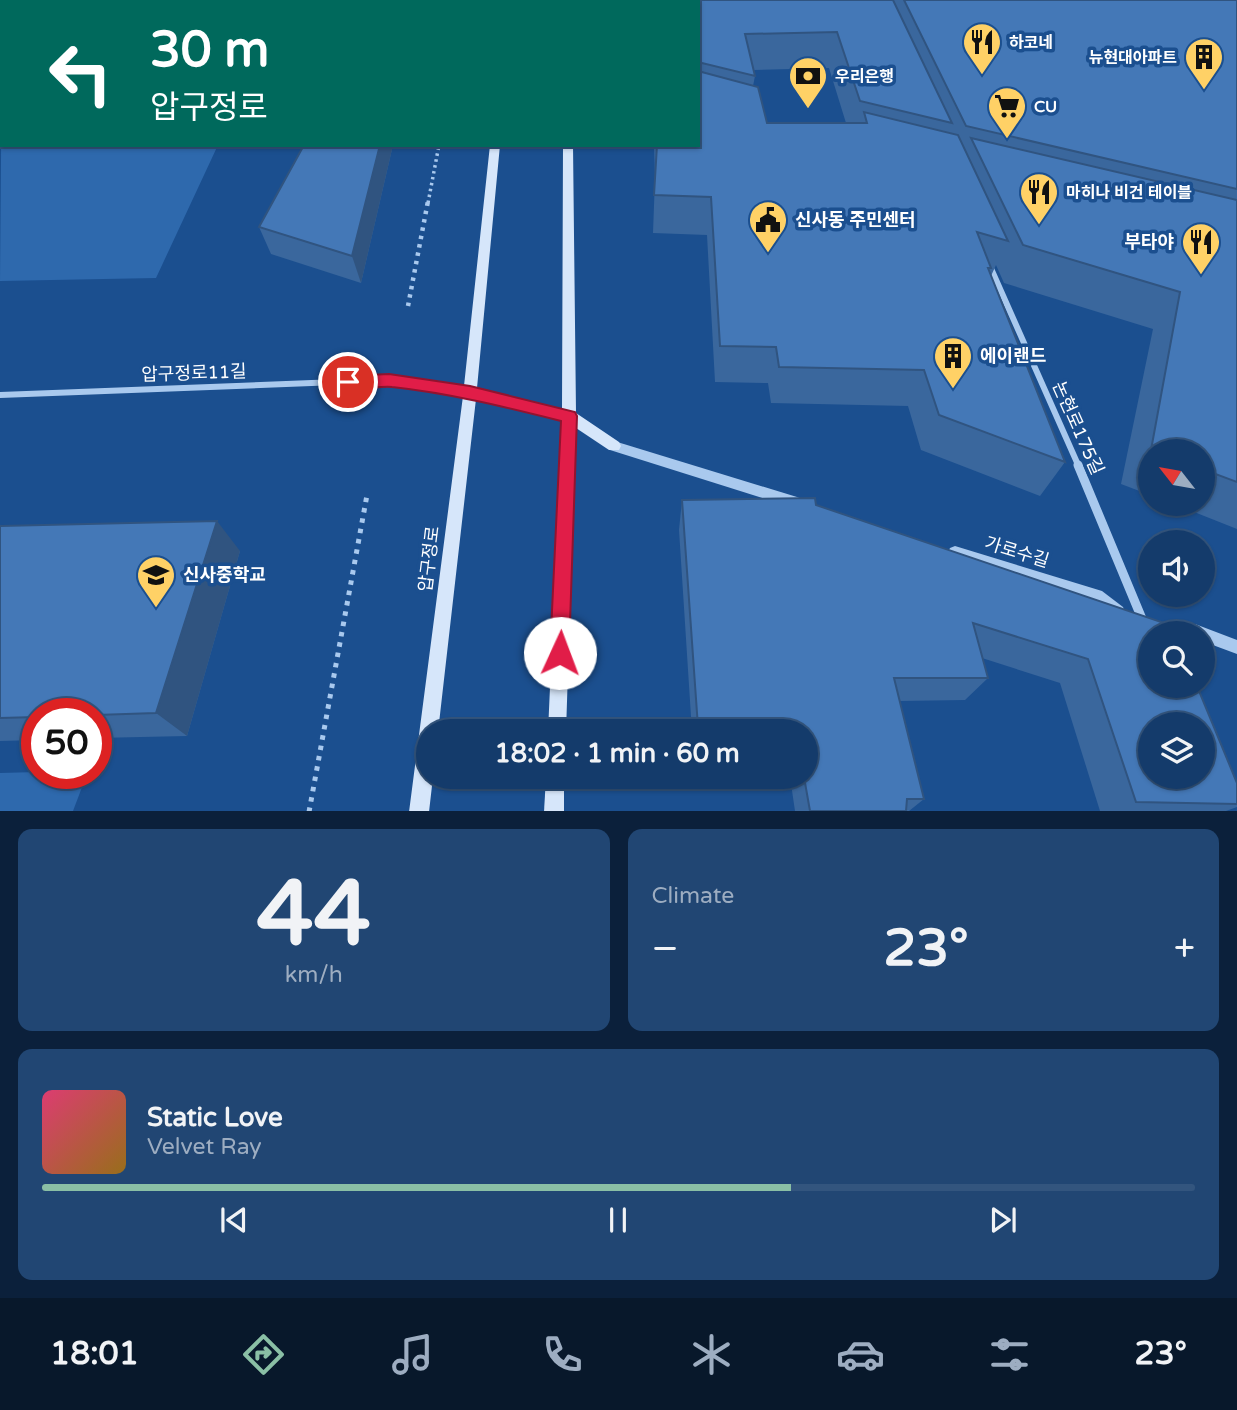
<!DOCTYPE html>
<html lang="en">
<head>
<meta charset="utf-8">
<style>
	:root { --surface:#143b6b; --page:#214673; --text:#f1f3f6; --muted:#9dadc1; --line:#33557e; --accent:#8abfa5 }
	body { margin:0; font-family:"Varela Round","Noto Sans KR",sans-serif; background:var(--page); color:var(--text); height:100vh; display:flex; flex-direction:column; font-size:26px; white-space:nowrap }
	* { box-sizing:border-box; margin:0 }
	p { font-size:23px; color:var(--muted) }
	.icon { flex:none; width:38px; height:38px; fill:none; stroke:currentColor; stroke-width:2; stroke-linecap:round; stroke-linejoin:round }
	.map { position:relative; height:811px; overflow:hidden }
	.details { display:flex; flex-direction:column; gap:18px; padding:18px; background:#0b203b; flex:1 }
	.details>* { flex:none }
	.top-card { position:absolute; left:0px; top:0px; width:700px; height:147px; box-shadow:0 2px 5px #0004,0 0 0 2px var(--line); background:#00695c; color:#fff; overflow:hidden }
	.needle { width:46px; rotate:301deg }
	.controls { position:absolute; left:1138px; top:439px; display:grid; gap:14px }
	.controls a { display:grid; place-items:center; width:77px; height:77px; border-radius:50%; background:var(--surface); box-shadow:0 2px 5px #0004,0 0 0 2px var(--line); font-size:35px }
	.speed { position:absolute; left:21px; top:698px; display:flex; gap:14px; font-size:35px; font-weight:700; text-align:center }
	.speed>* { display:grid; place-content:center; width:91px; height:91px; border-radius:50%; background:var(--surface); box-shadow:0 2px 5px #0004,0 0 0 2px var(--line); line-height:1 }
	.speed .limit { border:10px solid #d22; background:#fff; color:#111 }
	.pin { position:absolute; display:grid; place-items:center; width:60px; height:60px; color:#fff; margin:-30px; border:4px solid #fff; border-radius:50%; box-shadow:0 2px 7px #0007 }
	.me { position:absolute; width:77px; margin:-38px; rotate:2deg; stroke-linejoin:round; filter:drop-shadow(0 0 5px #0008) }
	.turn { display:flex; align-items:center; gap:24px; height:147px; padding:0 35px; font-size:32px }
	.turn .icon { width:91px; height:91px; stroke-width:2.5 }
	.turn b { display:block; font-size:49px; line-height:60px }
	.big { font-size:52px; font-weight:800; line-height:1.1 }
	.details .widget { flex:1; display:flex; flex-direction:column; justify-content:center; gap:10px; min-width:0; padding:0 24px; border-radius:14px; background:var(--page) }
	.details .dial { align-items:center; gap:0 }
	.dial b { font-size:91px; line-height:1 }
	.song { display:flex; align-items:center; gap:21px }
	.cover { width:84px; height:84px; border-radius:10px; background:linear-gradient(135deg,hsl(340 70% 55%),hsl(40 70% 35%)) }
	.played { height:7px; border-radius:4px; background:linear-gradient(90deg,var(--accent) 65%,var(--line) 65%) }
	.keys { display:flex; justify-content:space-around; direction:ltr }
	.heat { display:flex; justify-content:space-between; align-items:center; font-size:38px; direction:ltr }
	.details .tiles { flex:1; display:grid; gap:18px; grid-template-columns:1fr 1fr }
	.widget:last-child { grid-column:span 2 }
	.trip { position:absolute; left:416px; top:719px; width:402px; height:70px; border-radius:35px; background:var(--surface); box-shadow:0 2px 5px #0004,0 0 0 2px var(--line); font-weight:800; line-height:70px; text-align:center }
	.tab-bar { display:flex; height:112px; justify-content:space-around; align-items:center; background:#08182b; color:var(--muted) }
	.tab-bar .icon { width:49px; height:49px }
	.tab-bar .current { color:var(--accent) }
	.tab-bar b { font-size:32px; color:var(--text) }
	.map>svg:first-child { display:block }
	.green { fill:#2e69ad }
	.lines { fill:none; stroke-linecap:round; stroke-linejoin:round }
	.path-far2 { stroke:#a9c9ee; stroke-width:3.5; stroke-dasharray:2.5 3.5; stroke-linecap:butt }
	.path-far1 { stroke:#a9c9ee; stroke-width:4.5; stroke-dasharray:3.5 5; stroke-linecap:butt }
	.path { stroke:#a9c9ee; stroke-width:5; stroke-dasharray:4.5 6; stroke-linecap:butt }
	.minor-far1 { stroke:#a9c9ee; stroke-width:6 }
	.minor { stroke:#a9c9ee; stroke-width:9 }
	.tertiary { fill:#a9c9ee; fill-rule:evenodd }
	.secondary { fill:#d6e6fa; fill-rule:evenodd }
	.wall { fill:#3a679d; fill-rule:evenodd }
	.shaded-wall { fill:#305480 }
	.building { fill:#4478b7; stroke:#305480; stroke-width:2; fill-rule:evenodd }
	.route { fill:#e11d48; stroke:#92132f; stroke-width:2 }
	.labels { text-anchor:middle; stroke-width:7; stroke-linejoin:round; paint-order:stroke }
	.far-poi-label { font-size:16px; font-weight:bold; fill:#fff; stroke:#1b4f8f; text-anchor:start }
	.poi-label { font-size:18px; font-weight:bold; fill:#fff; stroke:#1b4f8f; text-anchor:start }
	.street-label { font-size:18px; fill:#fff; stroke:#1b4f8f }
</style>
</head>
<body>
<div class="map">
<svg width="1237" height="812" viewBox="0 0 1237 812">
	<rect width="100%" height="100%" fill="#1b4f8f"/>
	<g class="green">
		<polygon points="33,0 286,0 32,2"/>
		<polygon points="2,38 2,145 218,145 156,278 0,281"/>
		<polygon points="37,772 87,774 73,811 0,811 0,773"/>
	</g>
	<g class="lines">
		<polyline class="path-far2" points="428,203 439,145"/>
		<polyline class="path-far1" points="408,306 428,201"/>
		<polyline class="path" points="309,812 367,495"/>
		<g class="minor-far1">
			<polyline points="989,264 1079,467"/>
			<polyline points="0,395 389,380"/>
		</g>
		<polyline class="minor" points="1078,465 1150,638"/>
		<g class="tertiary">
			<polygon points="614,441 797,497 802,499 804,503 802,507 797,509 610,450 608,446 610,442"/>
			<polygon points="955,546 1102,591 1123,607 1125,612 1123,617 1118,619 1093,601 950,556 948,552 950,548"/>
			<polygon points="1195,624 1237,640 1237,654 1202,641 1202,634 1153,633 1155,628 1160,626"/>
		</g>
		<g class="secondary">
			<rect x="505" y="0" width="8" height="2"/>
			<polygon points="490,145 500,145 477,388 562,409 563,145 573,145 576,413 619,442 621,446 619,450 609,450 576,428 566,732 548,732 562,420 476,399 438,732 429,732 429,777 433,777 429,812 409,812 463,396 389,385 382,380 389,375 464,386"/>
			<polygon points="546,777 564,777 564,812 544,812"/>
		</g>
	</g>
	<g class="wall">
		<path d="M 630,0 L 1237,0 L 1237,529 L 1174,504 L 1202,504 L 1202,452 L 1150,452 L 1150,495 L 1121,484 L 1153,329 L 1004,283 L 996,265 L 991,276 L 1065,462 L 1040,496 L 921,450 L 908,406 L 771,403 L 768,383 L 715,382 L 707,235 L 653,233 L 655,178 L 654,145 L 698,145 L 698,2 ZM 829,68 L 846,123 L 767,123 L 753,86 L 755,76 L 754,70 Z"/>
		<polygon points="393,145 361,283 271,254 259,227"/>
		<polygon points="682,500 816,505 1173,626 1237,783 1237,807 1226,811 1100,811 1060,683 982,658 988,678 965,700 899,701 924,799 909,811 795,811 790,777 807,777 807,732 692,732 679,530"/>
		<polygon points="0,526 240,551 187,736 96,738 96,714 37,714 37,740 0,741"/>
	</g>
	<g class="shaded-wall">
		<polygon points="416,0 427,0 427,2 415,2"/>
		<polygon points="702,63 698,100 698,64"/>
		<polygon points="380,145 393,145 361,283 352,256"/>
		<polygon points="217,521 240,551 187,736 156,713"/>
	</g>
	<g class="building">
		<polygon points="342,0 416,0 415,2 341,2"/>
		<polygon points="631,0 893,0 952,123 860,101 837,32 745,34 755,76 702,63 698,64 698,2 557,2"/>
		<polygon points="904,0 1237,0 1237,189 966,126"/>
		<polygon points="698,71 758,87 767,123 867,123 864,112 958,135 1008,241 977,232 991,268 988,268 1065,462 939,415 924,370 779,367 776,347 720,346 711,197 654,195 657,145 698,145"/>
		<polygon points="971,138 1237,200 1237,482 1202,469 1202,452 1156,452 1151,450 1180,292 1023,245"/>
		<polygon points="304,145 380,145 352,256 259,227"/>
		<path d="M 815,498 L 816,505 L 1173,626 L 1176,634 L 1150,634 L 1150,686 L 1197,686 L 1237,783 L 1237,804 L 1136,802 L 1088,659 L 973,623 L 988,678 L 894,678 L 924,799 L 907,799 L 906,811 L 810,811 L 804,777 L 807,777 L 807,732 L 797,732 L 796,725 L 698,727 L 682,500 ZM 1150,724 L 1202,724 L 1202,777 L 1150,777 Z"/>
		<polygon points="217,521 156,713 96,715 96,714 37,714 37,717 0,718 0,526"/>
	</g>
	<path class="route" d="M 389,374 L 470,386 L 575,412 L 577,416 L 569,653 L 567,660 L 560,662 L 553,660 L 550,653 L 561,421 C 505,407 449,393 392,387 C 378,385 348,394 340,382 L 348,376 Z"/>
	<defs>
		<symbol id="restaurant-pin" viewBox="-11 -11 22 30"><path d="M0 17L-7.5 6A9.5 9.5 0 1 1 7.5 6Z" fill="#ffd166" stroke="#1b4f8f"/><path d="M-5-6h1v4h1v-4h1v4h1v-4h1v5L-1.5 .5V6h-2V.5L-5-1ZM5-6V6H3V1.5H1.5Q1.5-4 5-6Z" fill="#111"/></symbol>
		<symbol id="building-pin" viewBox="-11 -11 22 30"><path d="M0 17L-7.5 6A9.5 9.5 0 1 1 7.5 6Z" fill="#ffd166" stroke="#1b4f8f"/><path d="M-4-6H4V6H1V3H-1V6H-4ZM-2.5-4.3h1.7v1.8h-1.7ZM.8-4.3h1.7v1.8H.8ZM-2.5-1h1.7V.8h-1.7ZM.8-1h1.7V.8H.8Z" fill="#111"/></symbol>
		<symbol id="bank-pin" viewBox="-11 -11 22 30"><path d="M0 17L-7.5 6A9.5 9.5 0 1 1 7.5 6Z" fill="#ffd166" stroke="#1b4f8f"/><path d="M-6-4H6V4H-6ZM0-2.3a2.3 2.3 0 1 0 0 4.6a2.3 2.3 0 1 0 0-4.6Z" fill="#111"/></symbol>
		<symbol id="supermarket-pin" viewBox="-11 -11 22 30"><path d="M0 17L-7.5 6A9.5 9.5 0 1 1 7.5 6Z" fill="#ffd166" stroke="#1b4f8f"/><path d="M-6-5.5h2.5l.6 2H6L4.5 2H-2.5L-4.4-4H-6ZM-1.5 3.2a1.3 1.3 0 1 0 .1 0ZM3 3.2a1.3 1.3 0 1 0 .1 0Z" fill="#111"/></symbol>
		<symbol id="civic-pin" viewBox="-11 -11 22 30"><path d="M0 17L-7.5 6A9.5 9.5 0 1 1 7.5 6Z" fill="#ffd166" stroke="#1b4f8f"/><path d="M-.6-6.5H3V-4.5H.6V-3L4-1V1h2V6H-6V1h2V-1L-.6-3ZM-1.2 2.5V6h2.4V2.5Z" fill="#111"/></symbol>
		<symbol id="school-pin" viewBox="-11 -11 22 30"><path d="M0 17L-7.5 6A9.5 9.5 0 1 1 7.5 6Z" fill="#ffd166" stroke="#1b4f8f"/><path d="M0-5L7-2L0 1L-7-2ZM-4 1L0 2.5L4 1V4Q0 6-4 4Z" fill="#111"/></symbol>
	</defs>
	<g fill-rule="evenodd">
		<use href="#restaurant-pin" x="960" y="20" width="44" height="60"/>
		<use href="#building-pin" x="1182" y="35" width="44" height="60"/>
		<use href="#bank-pin" x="786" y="54" width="44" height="60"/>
		<use href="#supermarket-pin" x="985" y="84" width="44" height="60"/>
		<use href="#restaurant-pin" x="1017" y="170" width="44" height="60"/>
		<use href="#civic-pin" x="746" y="198" width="44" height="60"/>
		<use href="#restaurant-pin" x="1179" y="220" width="44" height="60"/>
		<use href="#building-pin" x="931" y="334" width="44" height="60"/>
		<use href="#school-pin" x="134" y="553" width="44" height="60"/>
	</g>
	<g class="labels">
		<g class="far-poi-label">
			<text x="1009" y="48">하코네</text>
			<text x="1177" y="63" text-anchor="end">뉴현대아파트</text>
			<text x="835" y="82">우리은행</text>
			<text x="1034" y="112">CU</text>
			<text x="1066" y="198">마히나 비건 테이블</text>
		</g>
		<g class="poi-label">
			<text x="795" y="226">신사동 주민센터</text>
			<text x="1174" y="248" text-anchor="end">부타야</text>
			<text x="980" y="362">에이랜드</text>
			<text x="183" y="581">신사중학교</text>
		</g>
		<g class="street-label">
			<text transform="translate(194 373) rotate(-2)" y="6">압구정로11길</text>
			<text transform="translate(1078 428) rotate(66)" y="6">논현로175길</text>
			<text transform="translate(1017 552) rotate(17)" y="6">가로수길</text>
			<text transform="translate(429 559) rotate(-83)" y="6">압구정로</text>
		</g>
	</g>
</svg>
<div class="controls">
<a><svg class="needle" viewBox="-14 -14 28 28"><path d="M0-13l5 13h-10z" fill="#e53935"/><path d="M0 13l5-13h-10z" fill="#9dadc1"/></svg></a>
<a><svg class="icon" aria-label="sound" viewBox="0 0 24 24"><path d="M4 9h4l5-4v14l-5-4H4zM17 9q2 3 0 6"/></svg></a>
<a><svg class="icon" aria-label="search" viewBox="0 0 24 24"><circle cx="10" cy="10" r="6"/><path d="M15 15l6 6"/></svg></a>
<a><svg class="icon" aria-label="layers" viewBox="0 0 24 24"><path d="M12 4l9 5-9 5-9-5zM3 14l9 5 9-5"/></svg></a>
</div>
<div class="speed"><div class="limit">50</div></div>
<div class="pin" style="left:348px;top:382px;background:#d93025"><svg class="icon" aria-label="arrive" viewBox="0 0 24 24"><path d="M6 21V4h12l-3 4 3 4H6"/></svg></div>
<svg class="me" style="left:560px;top:653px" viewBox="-20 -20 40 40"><circle r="19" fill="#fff"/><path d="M0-13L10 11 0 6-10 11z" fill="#e11d48"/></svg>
<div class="trip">18:02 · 1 min · 60 m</div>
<div class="top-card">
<div class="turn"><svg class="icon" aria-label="left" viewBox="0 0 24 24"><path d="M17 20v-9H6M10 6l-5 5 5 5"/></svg><div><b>30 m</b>압구정로</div></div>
</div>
</div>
<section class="details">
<div class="tiles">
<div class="widget dial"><b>44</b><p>km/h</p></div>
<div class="widget"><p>Climate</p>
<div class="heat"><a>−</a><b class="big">23°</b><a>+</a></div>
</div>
<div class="widget">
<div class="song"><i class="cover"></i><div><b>Static Love</b><p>Velvet Ray</p></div></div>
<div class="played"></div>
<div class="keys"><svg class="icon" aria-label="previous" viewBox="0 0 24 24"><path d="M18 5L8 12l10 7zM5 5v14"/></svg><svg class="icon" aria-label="pause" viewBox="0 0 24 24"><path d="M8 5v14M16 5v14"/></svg><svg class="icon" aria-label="next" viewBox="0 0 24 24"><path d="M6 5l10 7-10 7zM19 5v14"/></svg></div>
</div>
</div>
</section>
<nav class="tab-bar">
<b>18:01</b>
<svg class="icon current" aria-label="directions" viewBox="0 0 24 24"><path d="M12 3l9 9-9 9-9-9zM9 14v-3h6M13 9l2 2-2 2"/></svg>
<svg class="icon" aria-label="music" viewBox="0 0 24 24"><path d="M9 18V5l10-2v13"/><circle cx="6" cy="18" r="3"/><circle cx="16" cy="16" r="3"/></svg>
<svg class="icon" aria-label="phone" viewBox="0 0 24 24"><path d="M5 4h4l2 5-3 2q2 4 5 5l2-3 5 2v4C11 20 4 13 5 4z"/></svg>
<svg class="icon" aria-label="climate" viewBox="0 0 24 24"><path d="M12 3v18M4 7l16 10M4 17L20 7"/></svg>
<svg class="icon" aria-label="car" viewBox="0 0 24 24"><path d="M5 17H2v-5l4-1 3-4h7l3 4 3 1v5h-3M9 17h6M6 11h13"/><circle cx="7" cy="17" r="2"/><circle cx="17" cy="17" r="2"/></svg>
<svg class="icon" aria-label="filters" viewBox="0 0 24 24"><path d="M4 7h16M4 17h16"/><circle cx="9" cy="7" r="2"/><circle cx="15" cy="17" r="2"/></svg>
<b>23°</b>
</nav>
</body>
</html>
